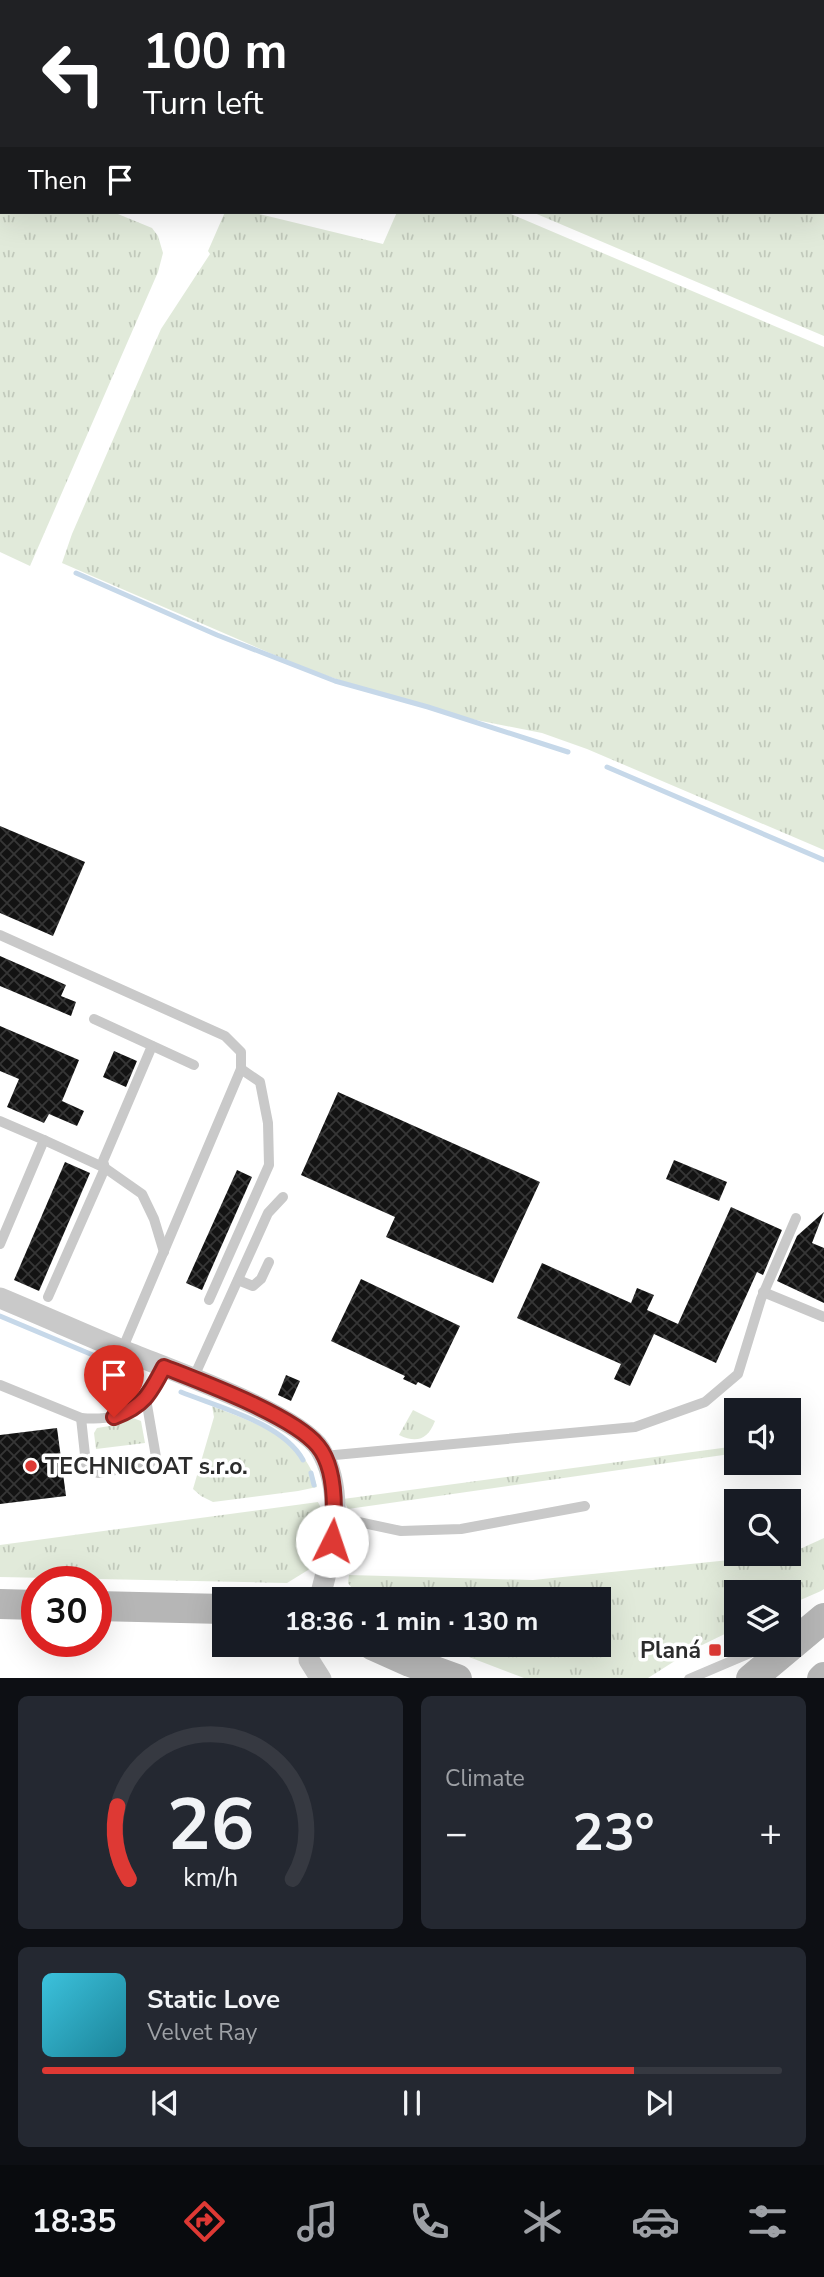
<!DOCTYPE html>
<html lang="en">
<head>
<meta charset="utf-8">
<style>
	:root { --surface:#171b24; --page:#242831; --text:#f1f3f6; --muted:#9ea1a6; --line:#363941; --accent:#de3934 }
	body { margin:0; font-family:"Nunito Sans",sans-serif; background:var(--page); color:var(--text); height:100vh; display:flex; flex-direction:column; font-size:26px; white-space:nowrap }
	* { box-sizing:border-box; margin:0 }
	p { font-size:23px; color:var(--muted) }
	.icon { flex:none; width:38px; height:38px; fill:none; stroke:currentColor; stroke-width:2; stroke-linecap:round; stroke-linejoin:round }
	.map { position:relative; height:1678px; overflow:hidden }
	.sheet { display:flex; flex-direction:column; gap:18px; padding:18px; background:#0d0f14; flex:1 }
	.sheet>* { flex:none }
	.hud { position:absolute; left:0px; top:0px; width:824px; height:214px; box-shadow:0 7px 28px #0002; background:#202124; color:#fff; overflow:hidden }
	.buttons { position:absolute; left:724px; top:1398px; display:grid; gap:14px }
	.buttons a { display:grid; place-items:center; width:77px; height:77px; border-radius:0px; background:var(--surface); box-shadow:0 7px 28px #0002; font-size:35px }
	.speed { position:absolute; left:21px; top:1566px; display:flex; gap:14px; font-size:35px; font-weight:700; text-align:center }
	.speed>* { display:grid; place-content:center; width:91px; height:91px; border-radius:50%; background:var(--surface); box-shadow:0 7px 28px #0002; line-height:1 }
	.speed .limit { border:10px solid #d22; background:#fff; color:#111 }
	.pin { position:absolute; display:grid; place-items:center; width:60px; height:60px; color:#fff; margin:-72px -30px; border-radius:50% 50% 50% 0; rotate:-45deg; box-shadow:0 0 7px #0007 }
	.pin .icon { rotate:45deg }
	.me { position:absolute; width:77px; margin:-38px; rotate:4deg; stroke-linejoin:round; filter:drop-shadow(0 0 5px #0008) }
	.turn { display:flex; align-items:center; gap:24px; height:147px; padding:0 28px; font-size:32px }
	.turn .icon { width:91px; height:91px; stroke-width:2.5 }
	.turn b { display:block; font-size:49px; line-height:60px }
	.then { display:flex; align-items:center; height:66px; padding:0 28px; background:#0003; gap:14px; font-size:26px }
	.big { font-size:52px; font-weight:700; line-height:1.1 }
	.sheet .tile { flex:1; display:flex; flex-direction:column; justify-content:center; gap:10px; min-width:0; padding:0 24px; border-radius:10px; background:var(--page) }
	.sheet .dial { align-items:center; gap:0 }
	.dial svg { height:182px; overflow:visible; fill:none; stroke:var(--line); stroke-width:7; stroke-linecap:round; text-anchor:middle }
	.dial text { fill:var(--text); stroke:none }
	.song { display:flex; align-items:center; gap:21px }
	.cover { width:84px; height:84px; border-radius:10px; background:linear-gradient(135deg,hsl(190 70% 55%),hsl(190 70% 35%)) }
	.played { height:7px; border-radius:4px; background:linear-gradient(90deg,var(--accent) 80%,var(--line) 80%) }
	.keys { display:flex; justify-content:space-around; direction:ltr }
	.heat { display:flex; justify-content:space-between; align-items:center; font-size:38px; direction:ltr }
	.sheet .tiles { flex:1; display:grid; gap:18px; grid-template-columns:1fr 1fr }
	.tile:last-child { grid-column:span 2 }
	.trip { position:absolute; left:212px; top:1587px; width:399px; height:70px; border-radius:0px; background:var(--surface); box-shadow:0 7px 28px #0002; font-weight:700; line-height:70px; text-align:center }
	.dock { display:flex; height:112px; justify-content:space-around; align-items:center; background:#090b0e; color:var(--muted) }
	.dock .icon { width:49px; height:49px }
	.dock .active { color:var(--accent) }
	.dock b { font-size:32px; color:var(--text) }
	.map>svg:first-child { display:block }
	.grass { fill:url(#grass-tufts) }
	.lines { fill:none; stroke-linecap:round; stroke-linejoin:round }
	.stream { stroke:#c6d8e9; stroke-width:5 }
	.taxiway { stroke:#c0c0c0; stroke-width:49 }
	.runway { stroke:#c0c0c0; stroke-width:122 }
	.building { fill:url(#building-cross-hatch) }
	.service { stroke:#c9c9c9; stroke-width:10 }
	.minor { stroke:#c9c9c9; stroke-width:21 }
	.secondary { stroke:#b6b6b6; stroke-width:30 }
	.route-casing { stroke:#902522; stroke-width:18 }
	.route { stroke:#de3934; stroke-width:12 }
	.poi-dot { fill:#de3934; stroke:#fff; stroke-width:2.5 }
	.labels { text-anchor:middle; stroke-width:7; stroke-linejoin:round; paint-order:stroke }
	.poi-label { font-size:23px; font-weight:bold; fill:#2c2c2c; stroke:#fff; text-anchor:start }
</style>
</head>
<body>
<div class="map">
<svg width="824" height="1679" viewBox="0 0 824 1679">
	<defs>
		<pattern id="grass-tufts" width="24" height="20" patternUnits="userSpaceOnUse" patternTransform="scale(1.75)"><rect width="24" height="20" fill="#e1eada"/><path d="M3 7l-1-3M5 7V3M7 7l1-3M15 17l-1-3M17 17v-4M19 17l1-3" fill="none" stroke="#c1c9bb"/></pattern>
		<pattern id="building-cross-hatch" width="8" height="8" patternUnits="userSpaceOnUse" patternTransform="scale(1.75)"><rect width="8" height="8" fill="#131313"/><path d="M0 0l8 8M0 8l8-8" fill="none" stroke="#363636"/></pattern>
	</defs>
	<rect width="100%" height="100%" fill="#fff"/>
	<g class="grass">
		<polygon points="446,0 824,0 824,336 532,212 822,212 822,2 446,2"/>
		<polygon points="0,164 2,212 113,212 152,228 158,236 163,253 158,272 30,566 0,552"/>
		<polygon points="225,212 251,212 383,244 397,212 506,212 824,347 824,850 587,749 542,733 466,718 362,688 302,667 62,563 72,534 161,329 210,254 208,251"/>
		<path d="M 212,1406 C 253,1423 307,1437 317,1487 L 298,1491 L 213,1502 L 201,1496 L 193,1489 L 214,1417 Z"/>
		<path d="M 413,1410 L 435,1421 C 428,1439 417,1444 399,1435 Z"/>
		<polygon points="133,1418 141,1421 145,1443 96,1449 94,1433 97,1428 116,1425"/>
		<polygon points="737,1446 737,1453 348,1509 343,1499"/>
		<polygon points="318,1502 322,1510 313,1567 287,1583 0,1577 0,1545"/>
		<polygon points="824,1538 824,1589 821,1591 789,1605 789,1592 737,1592 737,1628 692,1650 648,1678 524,1678 469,1657 445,1645 598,1645 598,1600 360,1599 348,1583 349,1575 533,1580 789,1554"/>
	</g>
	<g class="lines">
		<g class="stream">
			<polyline points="76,573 217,635 335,681 428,707 568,752"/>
			<polyline points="607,767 824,860"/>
			<polyline points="0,1316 131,1371"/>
			<path d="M 181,1392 C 218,1407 283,1423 303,1460"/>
			<polyline points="311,1473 314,1485"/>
		</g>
		<g class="taxiway">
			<polyline points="284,2 285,0"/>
			<polyline points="0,46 2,47"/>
		</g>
		<polyline class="runway" points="0,43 2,44"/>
	</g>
	<g class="building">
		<polygon points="0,826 85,862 53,936 0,913"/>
		<polygon points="0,956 66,985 61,996 76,1002 71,1016 0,986"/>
		<polygon points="0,1026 79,1060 62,1101 84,1111 77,1126 49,1114 44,1123 7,1107 19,1079 0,1071"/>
		<polygon points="114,1051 137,1061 126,1087 103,1077"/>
		<polygon points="338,1092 540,1182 493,1283 386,1237 395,1217 301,1175"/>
		<polygon points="674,1160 727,1182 719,1201 666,1179"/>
		<polygon points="65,1162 90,1173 39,1291 14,1280"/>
		<polygon points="237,1170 252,1177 202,1290 186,1283"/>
		<polygon points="731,1207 782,1230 763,1275 757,1272 716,1363 654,1334 630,1386 614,1379 621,1364 517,1318 542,1263 631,1303 637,1288 654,1295 647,1310 678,1324"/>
		<polygon points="824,1212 812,1243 824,1248 824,1303 777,1281 797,1236"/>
		<polygon points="361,1279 460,1326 430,1388 418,1382 416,1385 403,1379 405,1376 331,1341"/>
		<polygon points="286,1375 300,1381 291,1401 278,1395"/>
		<polygon points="57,1428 66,1496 0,1504 0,1435"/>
	</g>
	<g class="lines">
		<g class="service">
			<polyline points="0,935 225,1036 241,1052 241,1069 122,1350"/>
			<polyline points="94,1019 194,1065"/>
			<polyline points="152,1046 103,1161 105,1168 142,1194 154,1219 164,1252"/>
			<polyline points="0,1121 44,1140 0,1244"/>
			<polyline points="44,1140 105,1168 48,1297"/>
			<polyline points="238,1280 253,1286 261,1279 269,1262"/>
			<polyline points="763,1292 824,1317"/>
			<polyline points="209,1300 269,1165 268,1123 260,1082 241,1069"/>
			<polyline points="193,1379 268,1213 283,1197"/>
			<polyline points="0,1385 81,1418"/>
			<path d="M 146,1399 C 128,1417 106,1420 81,1418 L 86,1464 L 98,1473 L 149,1464 L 156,1457 L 146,1399 L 164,1368"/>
			<polyline points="324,1456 635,1427 705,1402 738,1374 761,1299 796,1218"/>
			<polyline points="335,1517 401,1531 461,1529 585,1506"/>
			<polyline points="689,1679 769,1645"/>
		</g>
		<g class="minor">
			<path d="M 0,1298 C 41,1315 81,1333 122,1350 C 165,1368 298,1414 320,1449 C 347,1493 332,1554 319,1600"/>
			<polyline points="310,1645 309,1660 321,1679"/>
		</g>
		<g class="secondary">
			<polyline points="0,1604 37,1605"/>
			<polyline points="96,1606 224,1609"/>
			<polyline points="372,1645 410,1662 457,1679"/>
			<polyline points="751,1679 824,1618"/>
			<polyline points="822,1679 824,1677"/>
		</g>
	</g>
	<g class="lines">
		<defs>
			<path id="route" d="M 114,1417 C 144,1406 150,1394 164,1367 C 202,1382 294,1416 318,1446 C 337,1469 335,1513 332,1541"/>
		</defs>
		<use href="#route" class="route-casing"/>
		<use href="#route" class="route"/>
	</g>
	<g class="poi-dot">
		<circle cx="31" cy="1466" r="7"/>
		<rect x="708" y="1643" width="14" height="14" rx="3.5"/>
	</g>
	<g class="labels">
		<g class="poi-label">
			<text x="45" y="1474">TECHNICOAT s.r.o.</text>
			<text x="701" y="1658" text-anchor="end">Planá</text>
		</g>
	</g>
</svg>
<div class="buttons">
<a><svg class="icon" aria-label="sound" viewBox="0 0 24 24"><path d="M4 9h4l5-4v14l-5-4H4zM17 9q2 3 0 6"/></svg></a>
<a><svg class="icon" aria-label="search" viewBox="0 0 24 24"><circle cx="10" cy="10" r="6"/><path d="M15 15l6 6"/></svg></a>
<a><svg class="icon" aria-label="layers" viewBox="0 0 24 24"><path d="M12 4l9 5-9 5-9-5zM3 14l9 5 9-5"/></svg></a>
</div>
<div class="speed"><div class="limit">30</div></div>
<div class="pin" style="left:114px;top:1417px;background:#d93025"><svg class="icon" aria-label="arrive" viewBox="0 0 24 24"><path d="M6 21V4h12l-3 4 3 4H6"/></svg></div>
<svg class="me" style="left:332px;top:1541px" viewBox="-20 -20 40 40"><circle r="19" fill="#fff"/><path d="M0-13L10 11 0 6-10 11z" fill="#de3934"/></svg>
<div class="trip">18:36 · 1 min · 130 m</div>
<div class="hud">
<div class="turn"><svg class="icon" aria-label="left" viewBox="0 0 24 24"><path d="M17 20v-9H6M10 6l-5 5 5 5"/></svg><div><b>100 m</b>Turn left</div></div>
<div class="then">Then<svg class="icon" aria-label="arrive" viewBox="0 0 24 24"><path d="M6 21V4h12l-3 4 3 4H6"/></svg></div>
</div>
</div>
<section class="sheet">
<div class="tiles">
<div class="tile dial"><svg viewBox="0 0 100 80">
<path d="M14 69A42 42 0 1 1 86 69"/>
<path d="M14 69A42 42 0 0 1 9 37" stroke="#de3934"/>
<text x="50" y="56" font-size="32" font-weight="700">26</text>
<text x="50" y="72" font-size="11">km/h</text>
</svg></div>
<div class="tile"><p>Climate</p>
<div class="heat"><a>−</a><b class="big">23°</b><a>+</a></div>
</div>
<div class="tile">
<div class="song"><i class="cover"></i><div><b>Static Love</b><p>Velvet Ray</p></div></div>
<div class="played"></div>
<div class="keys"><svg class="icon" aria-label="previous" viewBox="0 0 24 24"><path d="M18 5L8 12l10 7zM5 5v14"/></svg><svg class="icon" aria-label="pause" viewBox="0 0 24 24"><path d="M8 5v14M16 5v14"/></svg><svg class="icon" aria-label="next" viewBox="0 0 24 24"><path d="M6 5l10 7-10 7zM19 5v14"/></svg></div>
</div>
</div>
</section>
<nav class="dock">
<b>18:35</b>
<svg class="icon active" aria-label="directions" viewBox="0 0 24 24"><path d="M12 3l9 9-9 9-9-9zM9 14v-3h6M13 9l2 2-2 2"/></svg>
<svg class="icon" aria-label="music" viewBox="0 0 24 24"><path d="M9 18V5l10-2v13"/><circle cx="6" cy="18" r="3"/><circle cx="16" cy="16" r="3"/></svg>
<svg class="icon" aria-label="phone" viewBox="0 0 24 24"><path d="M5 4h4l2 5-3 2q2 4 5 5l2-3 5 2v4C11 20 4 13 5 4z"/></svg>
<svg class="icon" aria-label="climate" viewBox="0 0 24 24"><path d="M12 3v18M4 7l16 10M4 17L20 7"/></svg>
<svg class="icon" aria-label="car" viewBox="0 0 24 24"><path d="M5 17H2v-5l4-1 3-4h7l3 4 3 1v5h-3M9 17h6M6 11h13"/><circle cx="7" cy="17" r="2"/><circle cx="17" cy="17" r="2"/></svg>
<svg class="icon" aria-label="filters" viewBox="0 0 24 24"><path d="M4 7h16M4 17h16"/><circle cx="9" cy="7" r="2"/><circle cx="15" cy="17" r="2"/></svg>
</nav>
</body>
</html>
